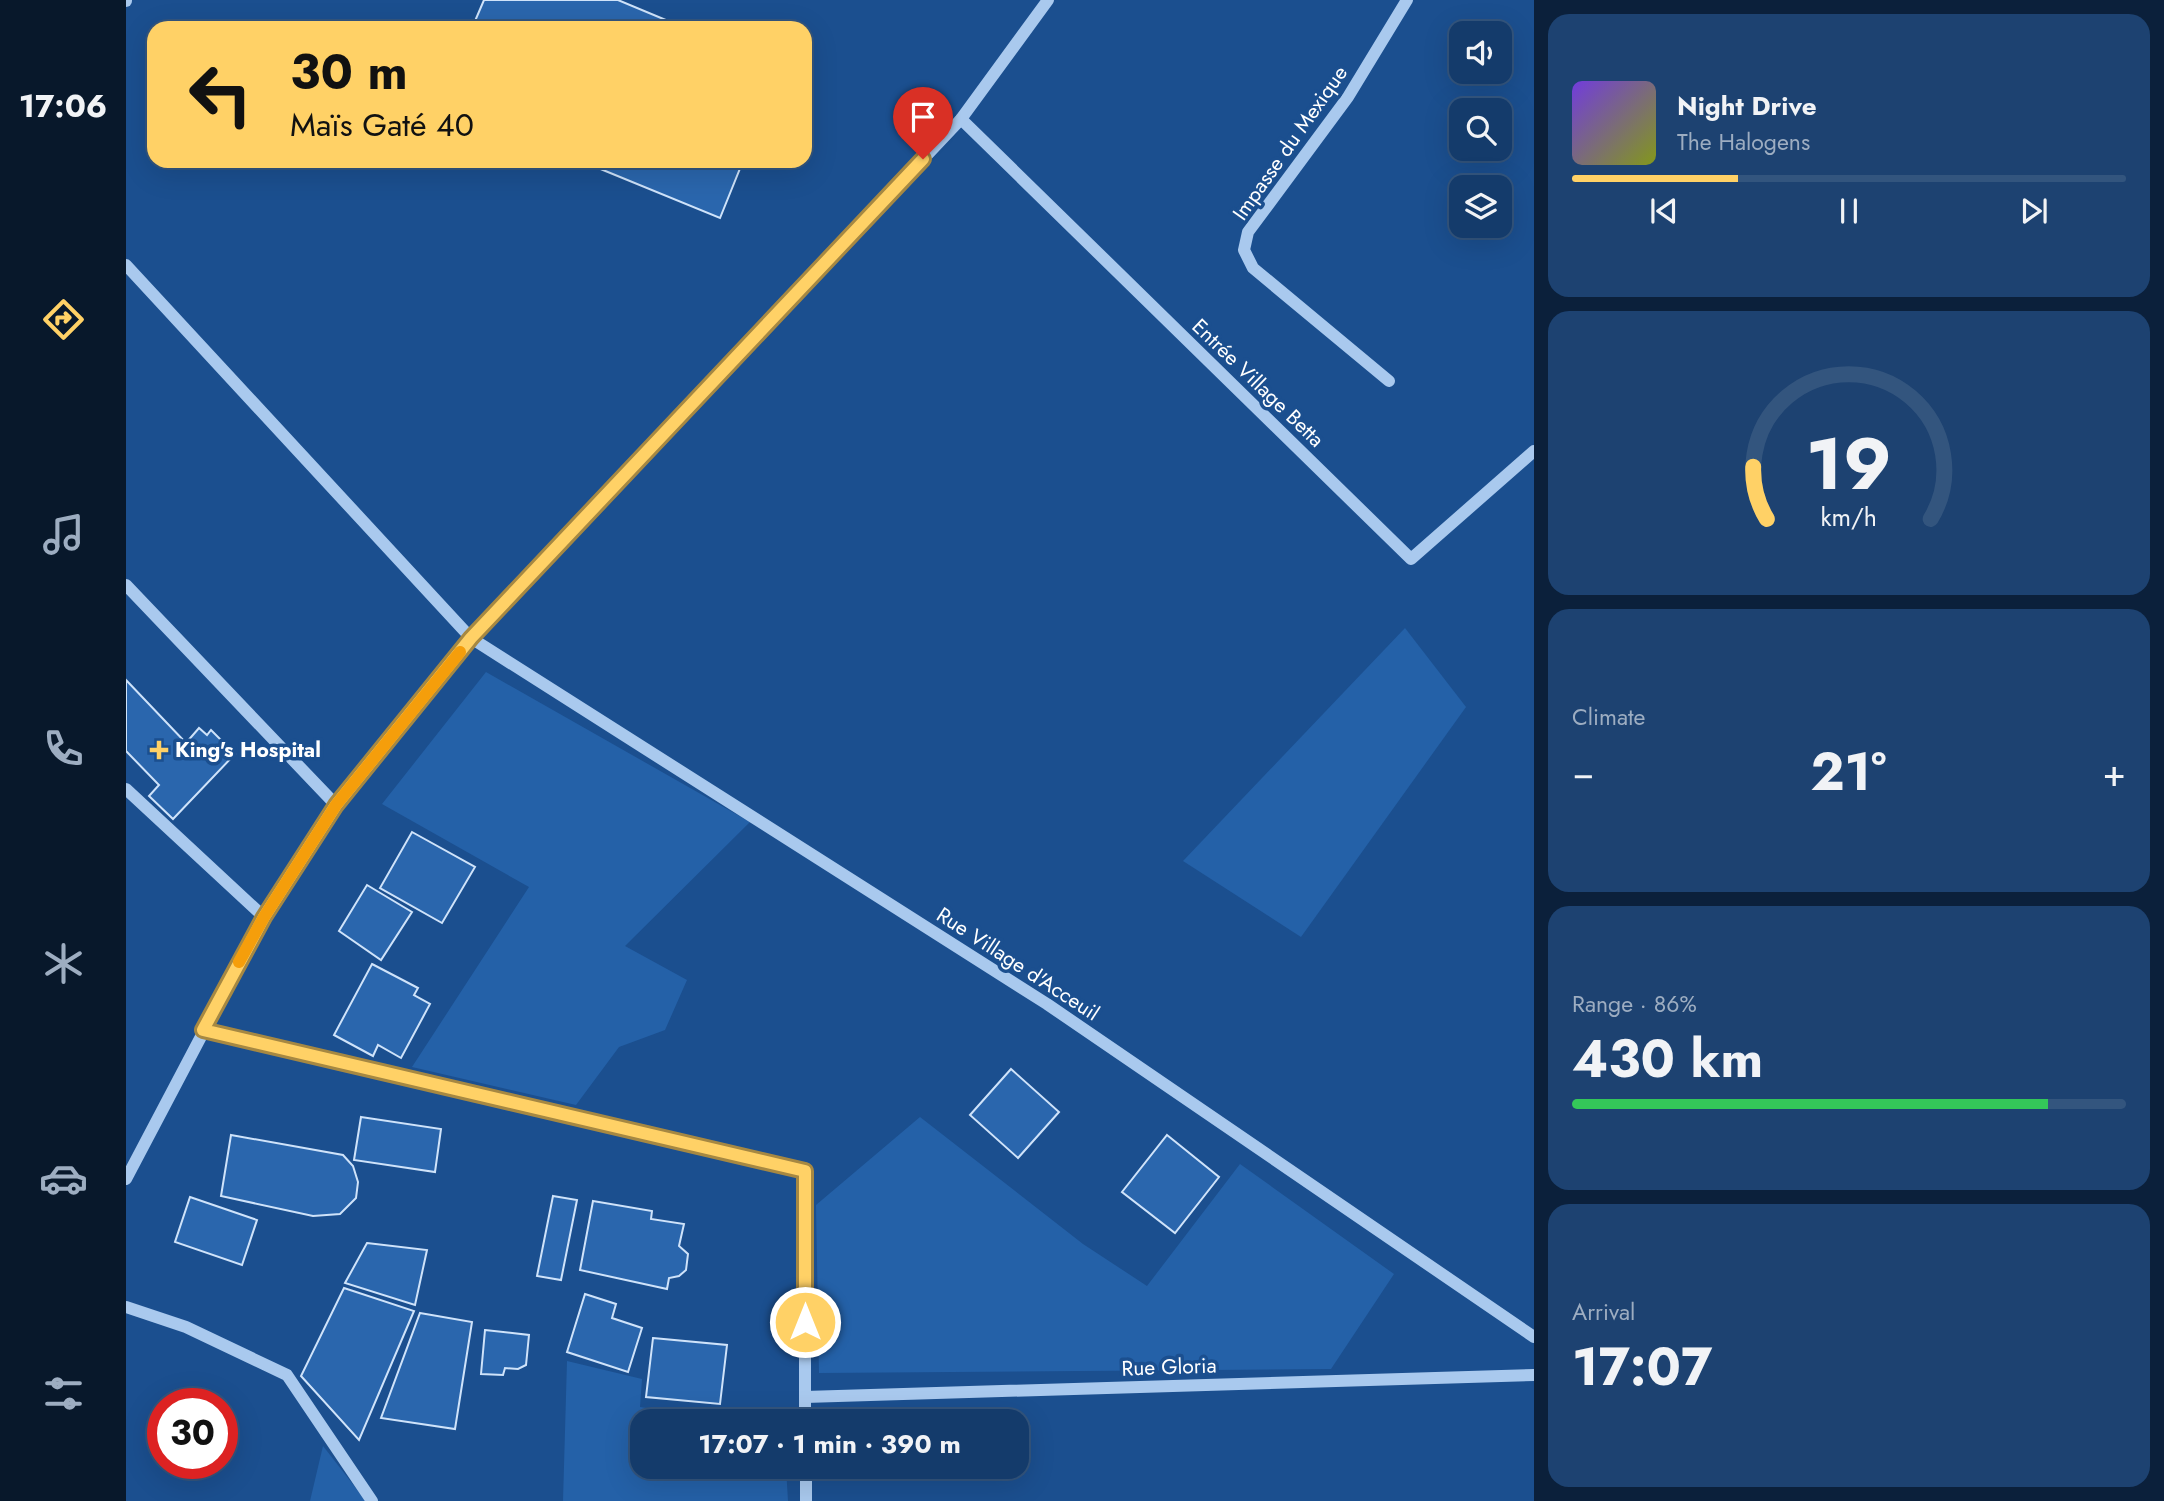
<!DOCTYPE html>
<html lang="en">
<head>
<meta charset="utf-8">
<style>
	:root { --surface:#143b6b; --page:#1d4271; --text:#f1f3f6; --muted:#9dadc1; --line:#33557e; --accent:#ffd166 }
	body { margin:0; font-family:Jost,sans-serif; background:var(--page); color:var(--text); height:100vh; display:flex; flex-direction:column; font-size:26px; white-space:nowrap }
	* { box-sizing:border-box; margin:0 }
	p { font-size:23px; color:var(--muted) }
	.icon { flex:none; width:38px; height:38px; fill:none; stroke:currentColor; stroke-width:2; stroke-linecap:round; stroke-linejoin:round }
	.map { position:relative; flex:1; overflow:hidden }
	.panel { display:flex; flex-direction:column; gap:14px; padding:14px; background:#0b203b; width:630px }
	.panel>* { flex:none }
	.guide { position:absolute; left:21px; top:21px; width:665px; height:147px; border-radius:21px; box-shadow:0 7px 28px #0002,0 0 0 2px var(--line); background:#ffd166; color:#111; overflow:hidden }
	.controls { position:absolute; left:1323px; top:21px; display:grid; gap:14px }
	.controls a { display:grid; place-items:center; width:63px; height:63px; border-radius:14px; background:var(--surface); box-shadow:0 7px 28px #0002,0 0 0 2px var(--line); font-size:35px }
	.speed { position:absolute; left:21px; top:1388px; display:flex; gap:14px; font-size:35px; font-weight:700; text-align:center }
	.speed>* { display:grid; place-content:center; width:91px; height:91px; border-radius:50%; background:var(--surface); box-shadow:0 7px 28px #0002,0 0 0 2px var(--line); line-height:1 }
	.speed .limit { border:10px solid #d22; background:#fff; color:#111 }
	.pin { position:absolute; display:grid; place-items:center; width:60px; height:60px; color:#fff; margin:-72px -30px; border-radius:50% 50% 50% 0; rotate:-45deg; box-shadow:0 0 7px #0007 }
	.pin .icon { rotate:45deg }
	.me { position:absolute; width:77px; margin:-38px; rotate:0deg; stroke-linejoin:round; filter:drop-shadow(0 0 5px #0008) }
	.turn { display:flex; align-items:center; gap:24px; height:147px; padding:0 28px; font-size:32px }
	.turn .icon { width:91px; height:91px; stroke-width:2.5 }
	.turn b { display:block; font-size:49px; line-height:60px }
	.big { font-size:52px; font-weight:700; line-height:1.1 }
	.panel .widget { flex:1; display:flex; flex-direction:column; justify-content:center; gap:10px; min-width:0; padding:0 24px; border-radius:21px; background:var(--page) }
	.panel .dial { align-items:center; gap:0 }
	.dial svg { height:182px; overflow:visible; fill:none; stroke:var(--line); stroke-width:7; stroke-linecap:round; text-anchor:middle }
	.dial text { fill:var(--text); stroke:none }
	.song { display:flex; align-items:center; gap:21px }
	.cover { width:84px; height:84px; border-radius:10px; background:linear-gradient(135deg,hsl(260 70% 55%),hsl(70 70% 35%)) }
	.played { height:7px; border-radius:4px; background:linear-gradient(90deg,var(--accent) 30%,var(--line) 30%) }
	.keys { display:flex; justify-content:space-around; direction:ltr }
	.heat { display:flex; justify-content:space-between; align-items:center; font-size:38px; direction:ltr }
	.charge { height:10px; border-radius:5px; background:linear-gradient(90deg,#34c759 86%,var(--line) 0) }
	.trip { position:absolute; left:504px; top:1409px; width:399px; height:70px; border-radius:21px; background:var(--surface); box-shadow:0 7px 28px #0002,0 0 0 2px var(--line); font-weight:700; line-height:70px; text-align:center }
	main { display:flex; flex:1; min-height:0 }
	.tabs { display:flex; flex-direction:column; width:126px; justify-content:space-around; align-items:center; background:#08182b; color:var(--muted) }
	.tabs .icon { width:49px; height:49px }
	.tabs .selected { color:var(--accent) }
	.tabs b { font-size:32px; color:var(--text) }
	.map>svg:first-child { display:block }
	.green { fill:#2461a8 }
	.building { fill:#2a66ad; stroke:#cfe3fa; stroke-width:2 }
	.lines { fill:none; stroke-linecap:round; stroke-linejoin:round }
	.minor { stroke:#a9c9ee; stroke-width:12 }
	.route-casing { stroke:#a68842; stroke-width:18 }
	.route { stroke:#ffd166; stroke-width:12 }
	.slow { stroke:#f59e0b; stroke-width:12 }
	.poi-dot { fill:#ffd166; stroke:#1b4f8f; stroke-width:2.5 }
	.labels { text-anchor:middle; stroke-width:7; stroke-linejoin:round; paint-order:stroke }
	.street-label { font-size:21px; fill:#fff; stroke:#1b4f8f }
	.poi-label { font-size:21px; font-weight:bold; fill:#fff; stroke:#1b4f8f; text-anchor:start }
</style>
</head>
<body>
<main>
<nav class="tabs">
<b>17:06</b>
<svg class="icon selected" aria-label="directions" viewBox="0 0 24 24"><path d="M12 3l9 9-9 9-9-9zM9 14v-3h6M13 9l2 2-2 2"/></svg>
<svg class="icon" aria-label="music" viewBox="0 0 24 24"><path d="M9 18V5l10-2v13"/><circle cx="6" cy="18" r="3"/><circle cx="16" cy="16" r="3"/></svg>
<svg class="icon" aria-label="phone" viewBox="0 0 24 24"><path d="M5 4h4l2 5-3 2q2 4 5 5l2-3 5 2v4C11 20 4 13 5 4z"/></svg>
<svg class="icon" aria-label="climate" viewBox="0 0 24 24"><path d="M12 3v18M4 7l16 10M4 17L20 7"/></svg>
<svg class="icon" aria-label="car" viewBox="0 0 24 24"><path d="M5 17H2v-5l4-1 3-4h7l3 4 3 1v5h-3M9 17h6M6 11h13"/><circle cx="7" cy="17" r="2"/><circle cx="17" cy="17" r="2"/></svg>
<svg class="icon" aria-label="filters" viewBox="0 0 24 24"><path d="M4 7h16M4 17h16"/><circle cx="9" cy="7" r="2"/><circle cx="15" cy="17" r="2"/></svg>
</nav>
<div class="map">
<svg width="1408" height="1501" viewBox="0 0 1408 1501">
	<rect width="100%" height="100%" fill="#1b4f8f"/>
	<g class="green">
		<polygon points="1279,628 1340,707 1175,937 1057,861"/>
		<polygon points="360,672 624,822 499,946 561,980 539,1030 493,1047 450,1105 286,1067 403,887 256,804"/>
		<polygon points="794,1117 957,1244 1021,1286 1114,1164 1268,1274 1205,1369 693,1373 690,1205"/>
		<polygon points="441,1361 516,1379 514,1407 603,1421 516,1421 516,1466 660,1467 662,1501 437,1501"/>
		<polygon points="197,1446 240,1501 184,1501"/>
	</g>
	<g class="building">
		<polygon points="358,0 492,0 559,28 346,28"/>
		<polygon points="455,161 617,161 594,218"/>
		<polygon points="0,680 60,743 73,728 81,735 85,730 109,754 47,819 23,796 33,785 0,751"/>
		<polygon points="286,832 349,867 316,923 254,888"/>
		<polygon points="241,885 286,912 255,960 213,931"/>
		<polygon points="246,964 292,988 288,995 304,1004 275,1058 252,1045 247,1056 208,1035"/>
		<polygon points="885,1069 933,1112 892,1158 844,1115"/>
		<polygon points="235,1117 315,1129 309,1172 228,1160"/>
		<polygon points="105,1135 217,1155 227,1166 232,1182 230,1198 214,1214 187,1216 95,1196"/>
		<polygon points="1041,1135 1093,1177 1049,1233 996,1192"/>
		<polygon points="427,1196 451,1200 435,1280 411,1276"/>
		<polygon points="64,1197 131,1220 116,1265 49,1242"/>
		<polygon points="467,1201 526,1211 525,1219 558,1224 553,1246 562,1254 560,1270 553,1276 543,1278 541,1289 454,1270"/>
		<polygon points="241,1243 301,1250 289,1305 219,1283"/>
		<polygon points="218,1288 288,1311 233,1440 175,1376"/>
		<polygon points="459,1294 490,1304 486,1318 516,1328 502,1372 441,1352"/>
		<polygon points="294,1313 346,1322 329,1429 255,1418"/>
		<polygon points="359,1330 403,1335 400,1365 392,1369 379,1368 377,1375 355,1374"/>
		<polygon points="527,1338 601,1345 594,1404 520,1397"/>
	</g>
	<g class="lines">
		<g class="minor">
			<polyline points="0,1 0,0"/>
			<polyline points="835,119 1285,559 1408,451"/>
			<polyline points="0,265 345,638 921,1004 1408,1337"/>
			<polyline points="1263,381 1127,268 1118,250 1122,232 1222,97 1281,0"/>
			<polyline points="0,585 210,805"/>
			<polyline points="0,789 138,917"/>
			<polyline points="77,1030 679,1171 679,1421"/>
			<polyline points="0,1179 138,917 210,805 345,638 835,119 922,0"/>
			<polyline points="0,1307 60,1327 161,1375 246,1501"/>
			<polyline points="679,1397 1408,1375"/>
			<polyline points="680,1466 680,1501"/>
		</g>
	</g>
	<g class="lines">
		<defs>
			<polyline id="route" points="679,1322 679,1171 77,1030 138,917 210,805 345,638 797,159"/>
		</defs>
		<use href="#route" class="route-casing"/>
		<use href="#route" class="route"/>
		<polyline class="slow" points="113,962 138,917 210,805 334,652"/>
	</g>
	<path class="poi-dot" d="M29.5 739.5h7v7h7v7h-7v7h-7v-7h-7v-7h7z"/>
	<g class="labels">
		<g class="street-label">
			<text transform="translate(1164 143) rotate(-55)" y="7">Impasse du Mexique</text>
			<text transform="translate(1132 383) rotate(44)" y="7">Entrée Village Betta</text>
			<text transform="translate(892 964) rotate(33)" y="7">Rue Village d'Acceuil</text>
			<text transform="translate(1043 1367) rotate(-2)" y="7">Rue Gloria</text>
		</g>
		<g class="poi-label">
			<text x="49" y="757">King's Hospital</text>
		</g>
	</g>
</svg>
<div class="controls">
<a><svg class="icon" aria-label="sound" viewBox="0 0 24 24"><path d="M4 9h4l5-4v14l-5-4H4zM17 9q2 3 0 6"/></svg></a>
<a><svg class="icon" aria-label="search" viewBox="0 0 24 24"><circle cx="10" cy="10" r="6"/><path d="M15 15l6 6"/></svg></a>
<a><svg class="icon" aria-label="layers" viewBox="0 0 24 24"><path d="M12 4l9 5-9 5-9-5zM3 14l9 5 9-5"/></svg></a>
</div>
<div class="speed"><div class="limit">30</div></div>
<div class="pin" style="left:797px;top:159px;background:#d93025"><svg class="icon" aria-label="arrive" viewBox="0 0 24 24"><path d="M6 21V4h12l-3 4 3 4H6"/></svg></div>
<svg class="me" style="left:679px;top:1322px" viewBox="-20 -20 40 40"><circle r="17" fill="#ffd166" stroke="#fff" stroke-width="3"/><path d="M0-11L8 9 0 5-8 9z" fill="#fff"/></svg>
<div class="trip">17:07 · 1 min · 390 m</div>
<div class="guide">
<div class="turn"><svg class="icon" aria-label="left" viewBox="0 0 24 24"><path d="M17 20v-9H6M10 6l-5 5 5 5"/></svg><div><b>30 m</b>Maïs Gaté 40</div></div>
</div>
</div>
<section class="panel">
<div class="widget">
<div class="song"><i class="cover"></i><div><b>Night Drive</b><p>The Halogens</p></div></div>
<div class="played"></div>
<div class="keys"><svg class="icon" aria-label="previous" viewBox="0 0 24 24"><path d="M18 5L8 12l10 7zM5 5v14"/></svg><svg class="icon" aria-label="pause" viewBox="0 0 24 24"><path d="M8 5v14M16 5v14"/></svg><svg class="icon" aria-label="next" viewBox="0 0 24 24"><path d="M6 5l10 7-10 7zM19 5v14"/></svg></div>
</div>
<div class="widget dial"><svg viewBox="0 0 100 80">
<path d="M14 69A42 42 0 1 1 86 69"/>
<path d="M14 69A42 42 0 0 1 8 46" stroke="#ffd166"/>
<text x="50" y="56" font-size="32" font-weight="700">19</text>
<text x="50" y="72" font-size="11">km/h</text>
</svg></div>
<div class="widget"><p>Climate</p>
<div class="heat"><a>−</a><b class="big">21°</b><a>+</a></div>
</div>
<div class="widget"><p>Range · 86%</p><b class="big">430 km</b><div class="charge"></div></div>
<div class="widget"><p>Arrival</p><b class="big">17:07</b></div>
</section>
</main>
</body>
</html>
